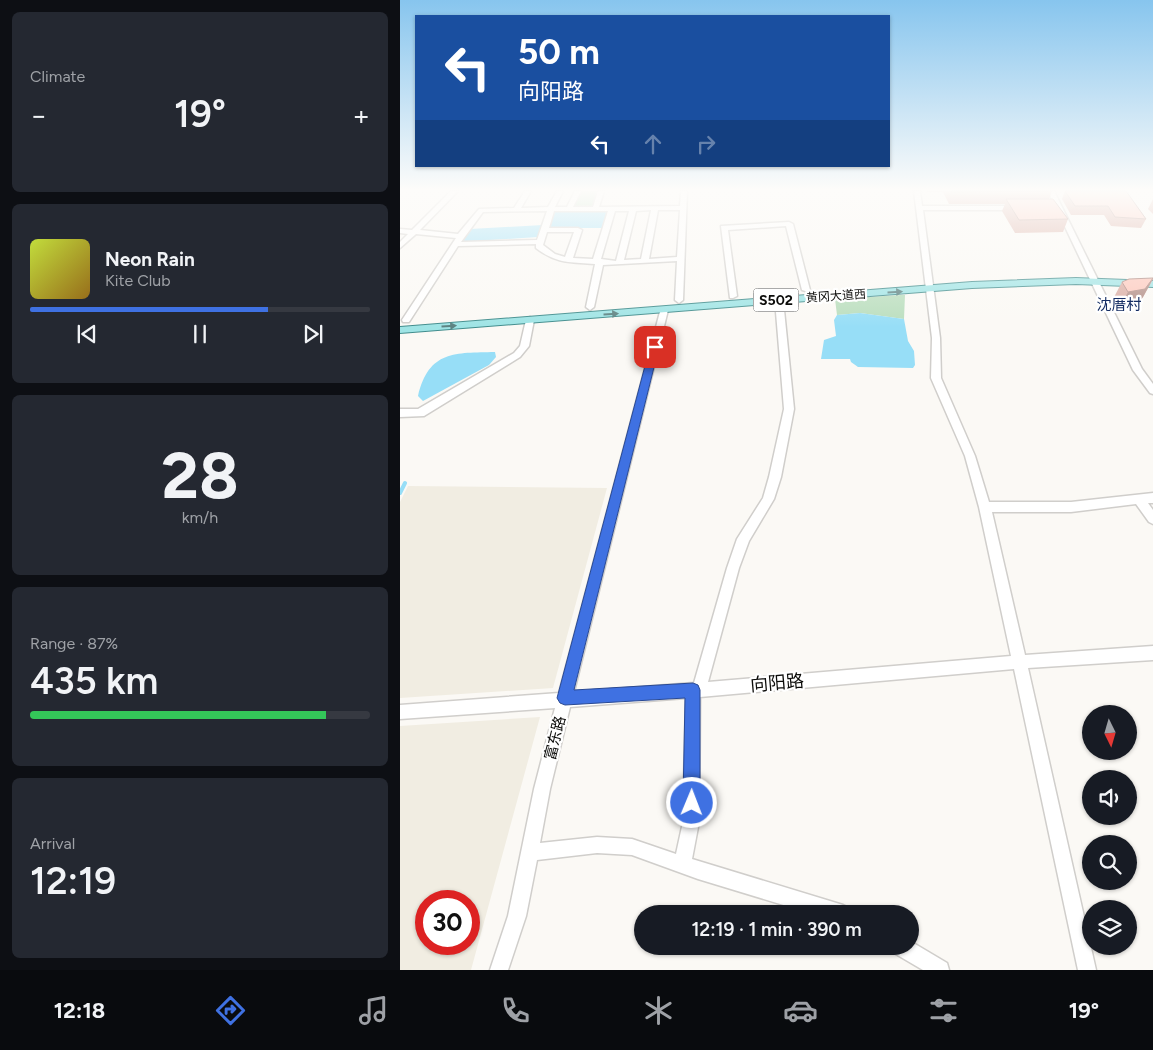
<!DOCTYPE html>
<html lang="en">
<head>
<meta charset="utf-8">
<style>
	:root { --surface:#171b24; --page:#242831; --text:#f1f3f6; --muted:#9ea1a6; --line:#363941; --accent:#3f71e2 }
	body { margin:0; font-family:Figtree,"Noto Sans SC",sans-serif; background:var(--page); color:var(--text); height:100vh; display:flex; flex-direction:column; font-size:19px; white-space:nowrap }
	* { box-sizing:border-box; margin:0 }
	p { font-size:16px; color:var(--muted) }
	.icon { flex:none; width:28px; height:28px; fill:none; stroke:currentColor; stroke-width:2; stroke-linecap:round; stroke-linejoin:round }
	.map { position:relative; flex:1; overflow:hidden }
	.side { display:flex; flex-direction:column; gap:12px; padding:12px; background:#0d0f14; width:400px }
	.side>* { flex:none }
	.hud { position:absolute; left:15px; top:15px; width:475px; height:152px; border-radius:0px; box-shadow:0 1px 4px #0004; background:#1a4fa0; color:#fff; overflow:hidden }
	.needle { width:32px; rotate:175deg }
	.tools { position:absolute; left:682px; top:705px; display:grid; gap:10px }
	.tools a { display:grid; place-items:center; width:55px; height:55px; border-radius:50%; background:var(--surface); box-shadow:0 1px 4px #0004; font-size:25px }
	.speed { position:absolute; left:15px; top:890px; display:flex; gap:10px; font-size:25px; font-weight:700; text-align:center }
	.speed>* { display:grid; place-content:center; width:65px; height:65px; border-radius:50%; background:var(--surface); box-shadow:0 1px 4px #0004; line-height:1 }
	.speed .limit { border:8px solid #d22; background:#fff; color:#111 }
	.pin { position:absolute; display:grid; place-items:center; width:42px; height:42px; color:#fff; margin:-21px; border-radius:10px; box-shadow:0 2px 8px #0006 }
	.me { position:absolute; width:55px; margin:-28px; rotate:1deg; stroke-linejoin:round; filter:drop-shadow(0 0 4px #0008) }
	.turn { display:flex; align-items:center; gap:18px; height:105px; padding:0 20px; font-size:22px }
	.turn .icon { width:65px; height:65px; stroke-width:2.5 }
	.turn b { display:block; font-size:35px; line-height:42px }
	.lanes { display:flex; align-items:center; height:48px; padding:0 20px; background:#0003; justify-content:center; gap:25px; direction:ltr }
	.lanes .off { opacity:.35 }
	.big { font-size:38px; font-weight:600; line-height:1.1 }
	.side .card { flex:1; display:flex; flex-direction:column; justify-content:center; gap:8px; min-width:0; padding:0 18px; border-radius:8px; background:var(--page) }
	.side .dial { align-items:center; gap:0 }
	.dial b { font-size:65px; line-height:1 }
	.song { display:flex; align-items:center; gap:15px }
	.cover { width:60px; height:60px; border-radius:8px; background:linear-gradient(135deg,hsl(70 70% 55%),hsl(40 70% 35%)) }
	.played { height:5px; border-radius:2px; background:linear-gradient(90deg,var(--accent) 70%,var(--line) 70%) }
	.keys { display:flex; justify-content:space-around; direction:ltr }
	.heat { display:flex; justify-content:space-between; align-items:center; font-size:28px; direction:ltr }
	.charge { height:8px; border-radius:4px; background:linear-gradient(90deg,#34c759 87%,var(--line) 0) }
	.trip { position:absolute; left:234px; top:905px; width:285px; height:50px; border-radius:25px; background:var(--surface); box-shadow:0 1px 4px #0004; font-weight:600; line-height:50px; text-align:center }
	.tab-bar { display:flex; height:80px; justify-content:space-around; align-items:center; background:#090b0e; color:var(--muted) }
	.tab-bar .icon { width:35px; height:35px }
	.tab-bar .active { color:var(--accent) }
	.tab-bar b { font-size:22px; color:var(--text) }
	main { display:flex; flex:1; min-height:0 }
	.map>svg:first-child { display:block }
	.built { fill:#f1ede2; fill-rule:evenodd }
	.green { fill:#badebe }
	.water { fill:#97def7 }
	.lines { fill:none; stroke-linecap:round; stroke-linejoin:round }
	.stream { stroke:#97def7; stroke-width:4 }
	.minor-casing { stroke:#d0cecb; stroke-width:3 }
	.major-casing { stroke:#428d8d; stroke-width:2 }
	.minor { fill:#fff; fill-rule:evenodd }
	.major { fill:#9fe4e5; fill-rule:evenodd }
	.wall { fill:#daaca2 }
	.shaded-wall { fill:#b18c84 }
	.building { fill:#fdc8bc; stroke:#b18c84 }
	.oneway { fill:#5d8382 }
	.route { fill:#3f71e2; stroke:#294993 }
	.labels { text-anchor:middle; stroke-width:4.5; stroke-linejoin:round; paint-order:stroke }
	.far-street-label { font-size:12px; fill:#0c0c0a; stroke:#fff }
	.shield { fill:#fff; stroke:#555554; stroke-width:1 }
	.shield-label { font-size:14px; font-weight:bold; fill:#0c0c0a }
	.far-quarter-label { font-size:15px; fill:#162e64; stroke:#fff }
	.street-label { font-size:15px; fill:#0c0c0a; stroke:#fff }
	.near-street-label { font-size:18px; fill:#0c0c0a; stroke:#fff }
</style>
</head>
<body>
<main>
<section class="side">
<div class="card"><p>Climate</p>
<div class="heat"><a>−</a><b class="big">19°</b><a>+</a></div>
</div>
<div class="card">
<div class="song"><i class="cover"></i><div><b>Neon Rain</b><p>Kite Club</p></div></div>
<div class="played"></div>
<div class="keys"><svg class="icon" aria-label="previous" viewBox="0 0 24 24"><path d="M18 5L8 12l10 7zM5 5v14"/></svg><svg class="icon" aria-label="pause" viewBox="0 0 24 24"><path d="M8 5v14M16 5v14"/></svg><svg class="icon" aria-label="next" viewBox="0 0 24 24"><path d="M6 5l10 7-10 7zM19 5v14"/></svg></div>
</div>
<div class="card dial"><b>28</b><p>km/h</p></div>
<div class="card"><p>Range · 87%</p><b class="big">435 km</b><div class="charge"></div></div>
<div class="card"><p>Arrival</p><b class="big">12:19</b></div>
</section>
<div class="map">
<svg width="753" height="970" viewBox="0 0 753 970">
	<rect width="100%" height="100%" fill="#fbf9f5"/>
	<g class="built">
		<polygon points="8,486 207,488 153,688 0,698 0,502"/>
		<path d="M 140,717 L 71,970 L 0,970 L 0,726 ZM 26,901 L 69,901 L 69,944 L 26,944 Z"/>
	</g>
	<g class="green">
		<polygon points="180,191 199,191 193,208 173,208"/>
		<polygon points="501,295 505,295 504,319 460,313 437,315 435,299"/>
	</g>
	<g class="water">
		<polygon points="155,211 210,212 205,228 148,228"/>
		<polygon points="143,225 138,237 59,242 70,229"/>
		<polygon points="460,313 504,319 508,341 514,351 515,365 513,368 458,367 451,362 450,359 421,359 424,340 436,336 434,320 437,315"/>
		<path d="M 95,352 L 96,357 L 89,365 L 23,401 L 18,396 C 29,350 55,353 95,352 Z"/>
	</g>
	<g class="lines">
		<polyline class="stream" points="0,493 5,483"/>
		<defs>
			<g id="minor">
				<path d="M 51,191 L 58,191 L 20,230 L 58,234 L 79,209 L 114,208 L 125,191 L 131,191 L 121,208 L 148,207 L 157,191 L 163,191 L 155,207 L 167,207 L 175,191 L 181,191 L 173,207 L 193,207 L 198,191 L 204,191 L 199,207 L 280,206 L 281,191 L 287,191 L 283,300 L 279,303 L 275,300 L 277,261 L 203,265 L 194,307 L 190,310 L 186,307 L 195,264 C 170,262 157,264 136,248 L 136,244 L 58,246 L 9,322 L 3,322 L 2,320 L 56,238 L 16,234 L 0,248 L 0,242 L 8,234 L 0,233 L 0,229 L 12,230 ZM 251,210 L 241,259 L 224,260 L 236,211 ZM 258,210 L 280,210 L 277,257 L 249,259 ZM 147,211 L 137,240 L 61,242 L 83,212 ZM 154,211 L 208,211 L 193,259 L 173,258 L 182,230 L 178,228 L 149,228 ZM 215,211 L 229,211 L 216,261 L 201,259 ZM 147,232 L 174,232 L 165,257 L 155,254 L 143,245 Z"/>
				<path d="M 514,191 L 520,191 L 522,206 L 617,206 L 620,208 L 617,210 L 523,210 L 540,338 L 541,378 L 575,456 L 589,502 L 671,502 L 753,493 L 753,503 L 748,503 L 753,510 L 753,524 L 749,522 L 736,504 L 671,512 L 592,512 L 625,655 L 753,646 L 753,660 L 628,668 L 696,970 L 678,970 L 614,669 L 300,697 L 299,822 L 292,859 L 443,905 L 449,908 L 452,914 L 413,914 L 298,879 L 232,855 L 197,853 L 137,860 L 126,916 L 108,970 L 90,970 L 108,916 L 134,789 L 155,708 L 0,719 L 0,705 L 159,693 L 261,308 L 267,308 L 268,310 L 174,692 L 294,683 L 327,568 L 337,539 L 363,498 L 369,477 L 384,409 L 375,300 L 379,297 L 383,300 L 394,409 L 381,477 L 374,499 L 349,541 L 339,568 L 308,682 L 611,656 L 579,507 L 565,456 L 531,378 L 532,338 ZM 286,698 L 283,822 L 276,854 L 232,839 L 197,837 L 140,843 L 150,789 L 170,707 Z"/>
				<polygon points="648,191 654,191 742,369 753,384 753,394 750,393 733,370"/>
				<polygon points="389,222 393,224 410,290 409,292 402,290 386,226 328,230 337,296 333,298 330,298 321,226"/>
				<polygon points="130,317 134,320 129,346 120,357 24,416 0,417 0,409 18,409 114,353 120,346 126,320"/>
				<polygon points="510,941 547,963 549,970 523,970 494,953 492,946 510,946"/>
			</g>
			<polygon id="major" points="676,278 753,281 753,287 676,284 572,288 0,333 0,327 572,282"/>
		</defs>
		<use href="#minor" class="minor-casing"/>
		<use href="#major" class="major-casing"/>
		<use href="#minor" class="minor"/>
		<use href="#major" class="major"/>
	</g>
	<g class="wall">
		<polygon points="527,191 652,191 649,199 668,219 663,232 615,233 602,211 605,204 549,204 543,192 527,192"/>
		<polygon points="665,191 726,191 746,219 741,228 711,226 704,215 671,215 662,199"/>
		<polygon points="753,199 753,214 748,209"/>
		<polygon points="753,279 743,297 734,308 718,311 712,301 722,282"/>
	</g>
	<polygon class="shaded-wall" points="753,279 743,297 734,308 718,311 728,292"/>
	<g class="building">
		<polygon points="551,191 648,191 551,192"/>
		<polygon points="665,191 726,191 746,219 715,217 708,206 675,206"/>
		<polygon points="606,199 653,199 668,219 619,220"/>
		<polygon points="753,278 745,289 728,292 722,282 729,279"/>
	</g>
	<defs><path id="oneway-solid" d="M-6-.8H1V-3.2L6.5 0L1 3.2V.8H-6Z" transform="scale(1.25)"/></defs>
	<g class="oneway">
		<use href="#oneway-solid" transform="translate(495 292) rotate(-4)"/>
		<use href="#oneway-solid" transform="translate(211 314) rotate(-4)"/>
		<use href="#oneway-solid" transform="translate(49 326) rotate(-4)"/>
	</g>
	<linearGradient id="sky" x2="0" y2="1"><stop stop-color="#87c5ee"/><stop offset="0.58" stop-color="#fdfcfa"/><stop offset="1" stop-color="#fdfcfa" stop-opacity="0"/></linearGradient>
	<rect width="753" height="327" fill="url(#sky)"/>
	<polygon class="route" points="255,344 259,347 174,690 293,683 298,685 300,690 300,803 297,809 292,812 286,809 283,803 285,698 165,705 160,703 157,698 250,347"/>
	<g class="labels">
		<g class="far-street-label">
			<text transform="translate(436 296) rotate(-4)" y="4">黄冈大道西</text>
		</g>
		<rect class="shield" x="353.5" y="288.5" width="45" height="23" rx="4"/>
		<g class="shield-label">
			<text x="376" y="305">S502</text>
		</g>
		<g class="far-quarter-label">
			<text x="719" y="310">沈厝村</text>
		</g>
		<g class="street-label">
			<text transform="translate(155 738) rotate(-76)" y="5">富东路</text>
		</g>
		<g class="near-street-label">
			<text transform="translate(377 683) rotate(-5)" y="6">向阳路</text>
		</g>
	</g>
</svg>
<div class="tools">
<a><svg class="needle" viewBox="-14 -14 28 28"><path d="M0-13l5 13h-10z" fill="#e53935"/><path d="M0 13l5-13h-10z" fill="#9ea1a6"/></svg></a>
<a><svg class="icon" aria-label="sound" viewBox="0 0 24 24"><path d="M4 9h4l5-4v14l-5-4H4zM17 9q2 3 0 6"/></svg></a>
<a><svg class="icon" aria-label="search" viewBox="0 0 24 24"><circle cx="10" cy="10" r="6"/><path d="M15 15l6 6"/></svg></a>
<a><svg class="icon" aria-label="layers" viewBox="0 0 24 24"><path d="M12 4l9 5-9 5-9-5zM3 14l9 5 9-5"/></svg></a>
</div>
<div class="speed"><div class="limit">30</div></div>
<div class="pin" style="left:255px;top:347px;background:#d93025"><svg class="icon" aria-label="arrive" viewBox="0 0 24 24"><path d="M6 21V4h12l-3 4 3 4H6"/></svg></div>
<svg class="me" style="left:292px;top:803px" viewBox="-20 -20 40 40"><circle r="17" fill="#3f71e2" stroke="#fff" stroke-width="3"/><path d="M0-11L8 9 0 5-8 9z" fill="#fff"/></svg>
<div class="trip">12:19 · 1 min · 390 m</div>
<div class="hud">
<div class="turn"><svg class="icon" aria-label="left" viewBox="0 0 24 24"><path d="M17 20v-9H6M10 6l-5 5 5 5"/></svg><div><b>50 m</b>向阳路</div></div>
<div class="lanes"><svg class="icon" aria-label="left" viewBox="0 0 24 24"><path d="M17 20v-9H6M10 6l-5 5 5 5"/></svg><svg class="icon off" aria-label="ahead" viewBox="0 0 24 24"><path d="M12 20V5M6 11l6-6 6 6"/></svg><svg class="icon off" aria-label="right" viewBox="0 0 24 24"><path d="M7 20v-9h11M14 6l5 5-5 5"/></svg></div>
</div>
</div>
</main>
<nav class="tab-bar">
<b>12:18</b>
<svg class="icon active" aria-label="directions" viewBox="0 0 24 24"><path d="M12 3l9 9-9 9-9-9zM9 14v-3h6M13 9l2 2-2 2"/></svg>
<svg class="icon" aria-label="music" viewBox="0 0 24 24"><path d="M9 18V5l10-2v13"/><circle cx="6" cy="18" r="3"/><circle cx="16" cy="16" r="3"/></svg>
<svg class="icon" aria-label="phone" viewBox="0 0 24 24"><path d="M5 4h4l2 5-3 2q2 4 5 5l2-3 5 2v4C11 20 4 13 5 4z"/></svg>
<svg class="icon" aria-label="climate" viewBox="0 0 24 24"><path d="M12 3v18M4 7l16 10M4 17L20 7"/></svg>
<svg class="icon" aria-label="car" viewBox="0 0 24 24"><path d="M5 17H2v-5l4-1 3-4h7l3 4 3 1v5h-3M9 17h6M6 11h13"/><circle cx="7" cy="17" r="2"/><circle cx="17" cy="17" r="2"/></svg>
<svg class="icon" aria-label="filters" viewBox="0 0 24 24"><path d="M4 7h16M4 17h16"/><circle cx="9" cy="7" r="2"/><circle cx="15" cy="17" r="2"/></svg>
<b>19°</b>
</nav>
</body>
</html>
